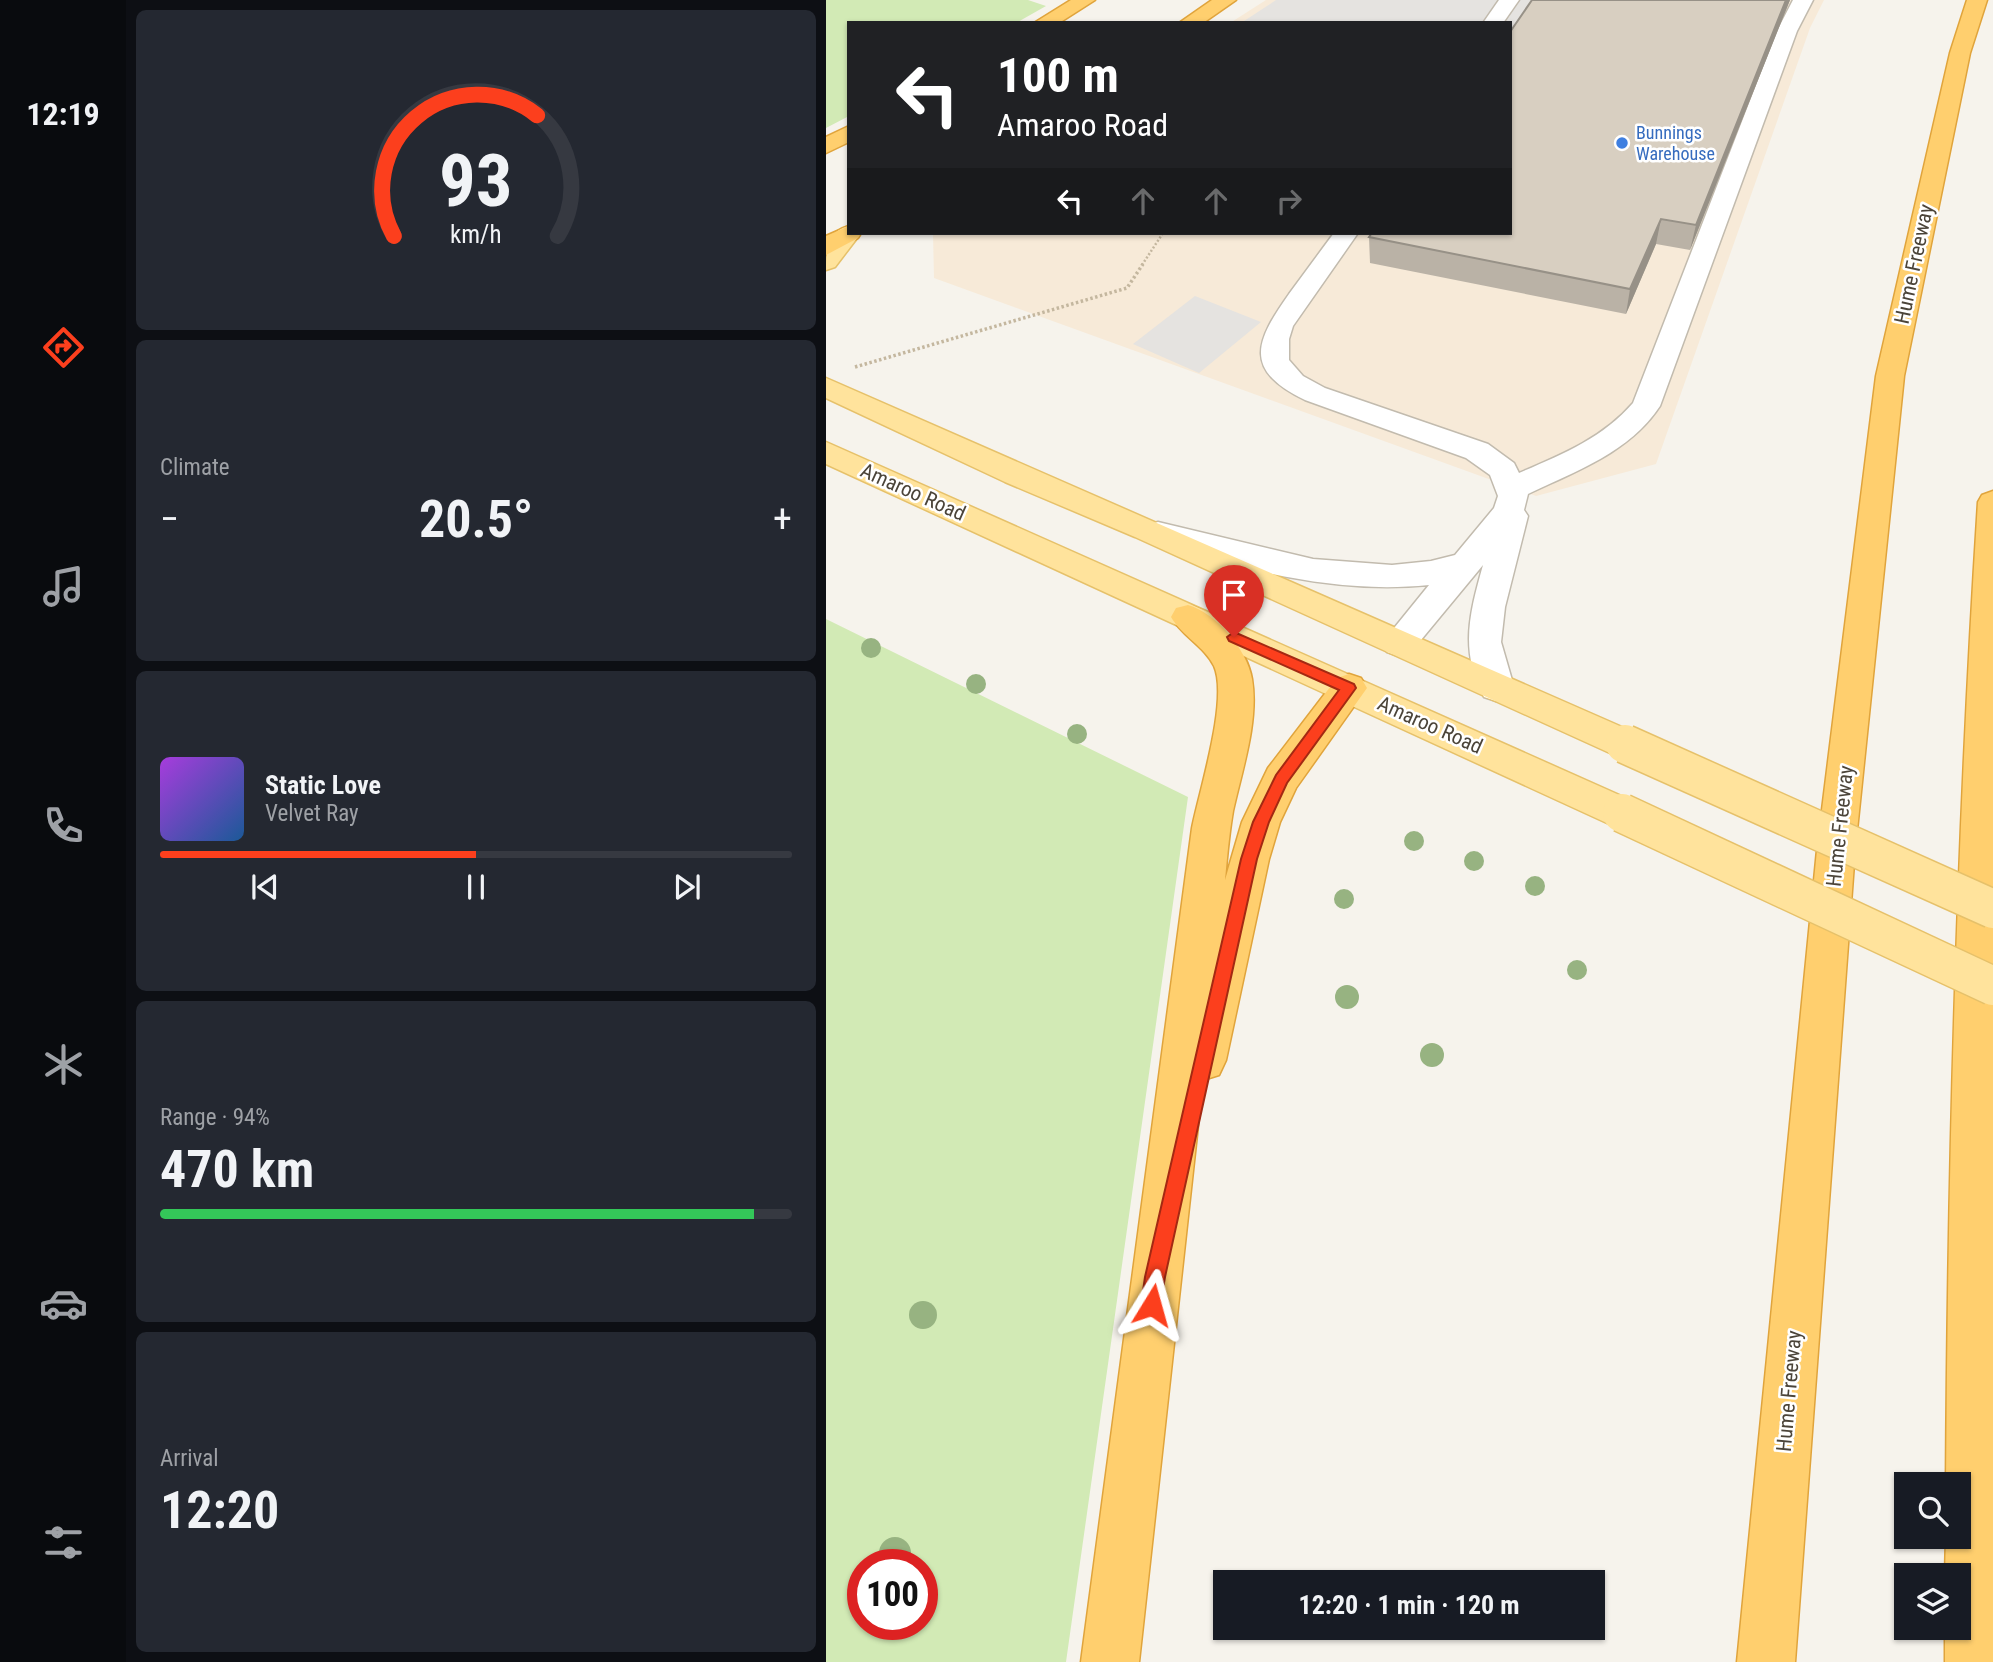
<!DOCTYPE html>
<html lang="en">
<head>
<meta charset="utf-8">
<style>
	:root { --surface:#171b24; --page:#242831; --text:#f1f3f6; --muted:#9ea1a6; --line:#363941; --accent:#fc3f1d }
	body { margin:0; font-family:"Roboto Condensed",sans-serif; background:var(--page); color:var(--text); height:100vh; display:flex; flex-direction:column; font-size:26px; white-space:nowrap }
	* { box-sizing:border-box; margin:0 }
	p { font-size:23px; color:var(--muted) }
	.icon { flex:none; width:38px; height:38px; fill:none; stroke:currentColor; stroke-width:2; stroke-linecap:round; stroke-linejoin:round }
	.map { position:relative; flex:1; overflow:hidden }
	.sheet { display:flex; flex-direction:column; gap:10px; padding:10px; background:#0d0f14; width:700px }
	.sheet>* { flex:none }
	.guide { position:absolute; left:21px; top:21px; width:665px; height:214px; border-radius:0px; box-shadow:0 2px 5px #0004; background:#202124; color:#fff; overflow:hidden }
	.tools { position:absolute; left:1068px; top:1472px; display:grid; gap:14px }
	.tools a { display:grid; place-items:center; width:77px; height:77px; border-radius:0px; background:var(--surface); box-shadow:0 2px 5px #0004; font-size:35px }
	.speed { position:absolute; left:21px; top:1549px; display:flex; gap:14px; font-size:35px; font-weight:700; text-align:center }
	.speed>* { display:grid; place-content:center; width:91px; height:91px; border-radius:50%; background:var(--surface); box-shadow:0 2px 5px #0004; line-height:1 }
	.speed .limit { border:10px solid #d22; background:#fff; color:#111 }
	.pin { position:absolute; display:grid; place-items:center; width:60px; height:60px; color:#fff; margin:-72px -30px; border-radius:50% 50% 50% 0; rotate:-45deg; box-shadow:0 0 7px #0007 }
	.pin .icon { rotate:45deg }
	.me { position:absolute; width:77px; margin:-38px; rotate:8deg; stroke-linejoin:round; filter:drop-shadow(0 0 5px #0008) }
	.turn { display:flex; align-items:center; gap:24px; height:147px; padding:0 35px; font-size:32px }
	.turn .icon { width:91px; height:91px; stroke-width:2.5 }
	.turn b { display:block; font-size:49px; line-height:60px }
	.lanes { display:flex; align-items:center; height:66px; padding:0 35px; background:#0003; justify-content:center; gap:35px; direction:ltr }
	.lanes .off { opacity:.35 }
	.big { font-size:52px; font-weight:700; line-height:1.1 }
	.sheet .tile { flex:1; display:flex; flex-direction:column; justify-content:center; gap:10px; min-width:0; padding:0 24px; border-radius:10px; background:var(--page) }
	.sheet .dial { align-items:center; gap:0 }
	.dial svg { height:182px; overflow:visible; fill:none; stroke:var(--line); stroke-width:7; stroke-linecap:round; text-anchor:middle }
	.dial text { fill:var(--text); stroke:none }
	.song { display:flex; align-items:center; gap:21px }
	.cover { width:84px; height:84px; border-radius:10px; background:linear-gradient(135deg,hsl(280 70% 55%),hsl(210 70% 35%)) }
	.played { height:7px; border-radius:4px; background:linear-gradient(90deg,var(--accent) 50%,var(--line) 50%) }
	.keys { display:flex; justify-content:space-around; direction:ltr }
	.heat { display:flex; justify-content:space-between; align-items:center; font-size:38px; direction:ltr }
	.charge { height:10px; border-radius:5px; background:linear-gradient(90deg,#34c759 94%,var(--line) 0) }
	.trip { position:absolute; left:387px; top:1570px; width:392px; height:70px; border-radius:0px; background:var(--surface); box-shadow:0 2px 5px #0004; font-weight:700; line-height:70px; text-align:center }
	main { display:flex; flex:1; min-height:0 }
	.dock { display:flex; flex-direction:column; width:126px; justify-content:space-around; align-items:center; background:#090b0e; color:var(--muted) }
	.dock .icon { width:49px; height:49px }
	.dock .active { color:var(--accent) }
	.dock b { font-size:32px; color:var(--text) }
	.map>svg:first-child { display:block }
	.commercial { fill:#f7ead8 }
	.green { fill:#d2eab5; fill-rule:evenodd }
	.parking { fill:#e5e3e0 }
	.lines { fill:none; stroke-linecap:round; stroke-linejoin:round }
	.minor-casing { stroke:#c2bbae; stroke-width:3 }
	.major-casing { stroke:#e6c16a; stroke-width:3 }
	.highway-casing { stroke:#e0a43c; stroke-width:3 }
	.path-far1 { stroke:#c4b79f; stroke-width:2.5; stroke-dasharray:2 2; stroke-linecap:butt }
	.path { stroke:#c4b79f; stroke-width:3.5; stroke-dasharray:2.5 2.5; stroke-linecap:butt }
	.minor { fill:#fff; fill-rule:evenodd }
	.major { fill:#ffe39c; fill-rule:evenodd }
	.highway { fill:#ffcf6e; fill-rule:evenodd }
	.major-bridge-casing { stroke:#e6c16a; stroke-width:41; stroke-linecap:butt }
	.major-bridge { stroke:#ffe39c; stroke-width:38 }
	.tree { fill:#97b381 }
	.wall { fill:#bab2a6 }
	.shaded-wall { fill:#979187 }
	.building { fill:#d8cfc1; stroke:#979187; stroke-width:2 }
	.route { fill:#fc3f1d; stroke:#a42913; stroke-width:2 }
	.shop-dot { fill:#3f7fe0; stroke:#fff; stroke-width:2.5 }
	.labels { text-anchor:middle; stroke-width:5; stroke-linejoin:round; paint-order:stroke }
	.far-shop-label { font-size:18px; fill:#366cbe; stroke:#fff; text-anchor:start }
	.street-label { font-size:21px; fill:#4b4439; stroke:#fff }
</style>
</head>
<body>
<main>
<nav class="dock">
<b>12:19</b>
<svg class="icon active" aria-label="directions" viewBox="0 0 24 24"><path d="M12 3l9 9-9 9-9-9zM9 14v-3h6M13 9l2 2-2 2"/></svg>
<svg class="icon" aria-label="music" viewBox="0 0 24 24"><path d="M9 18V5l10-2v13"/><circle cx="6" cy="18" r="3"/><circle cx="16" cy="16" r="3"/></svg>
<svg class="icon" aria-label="phone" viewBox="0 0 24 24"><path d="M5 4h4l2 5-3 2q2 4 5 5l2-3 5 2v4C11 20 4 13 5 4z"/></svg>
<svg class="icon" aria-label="climate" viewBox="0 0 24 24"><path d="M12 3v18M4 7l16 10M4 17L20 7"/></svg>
<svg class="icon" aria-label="car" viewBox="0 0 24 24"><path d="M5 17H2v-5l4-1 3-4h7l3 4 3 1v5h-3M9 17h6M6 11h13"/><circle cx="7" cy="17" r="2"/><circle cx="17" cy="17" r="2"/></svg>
<svg class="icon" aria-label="filters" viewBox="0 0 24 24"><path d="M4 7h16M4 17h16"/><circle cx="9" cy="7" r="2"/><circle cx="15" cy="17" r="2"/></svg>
</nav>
<section class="sheet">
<div class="tile dial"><svg viewBox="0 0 100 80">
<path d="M14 69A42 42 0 1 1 86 69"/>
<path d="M14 69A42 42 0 0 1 77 16" stroke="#fc3f1d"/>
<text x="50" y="56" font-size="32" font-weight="700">93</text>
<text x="50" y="72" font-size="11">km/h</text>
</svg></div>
<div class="tile"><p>Climate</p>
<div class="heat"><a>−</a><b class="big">20.5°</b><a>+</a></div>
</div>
<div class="tile">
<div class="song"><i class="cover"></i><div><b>Static Love</b><p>Velvet Ray</p></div></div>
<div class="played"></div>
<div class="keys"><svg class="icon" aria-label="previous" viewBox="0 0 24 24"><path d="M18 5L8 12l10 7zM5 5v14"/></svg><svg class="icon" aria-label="pause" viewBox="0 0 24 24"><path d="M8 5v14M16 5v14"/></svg><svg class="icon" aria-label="next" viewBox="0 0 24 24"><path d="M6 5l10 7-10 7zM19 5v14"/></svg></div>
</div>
<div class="tile"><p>Range · 94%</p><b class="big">470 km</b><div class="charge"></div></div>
<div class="tile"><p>Arrival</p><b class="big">12:20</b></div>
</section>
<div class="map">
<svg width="1167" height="1662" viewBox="0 0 1167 1662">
	<rect width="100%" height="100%" fill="#f6f3ec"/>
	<polygon class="commercial" points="440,0 998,0 984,28 830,464 710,496 108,278 107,233 684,233 684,23 404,23"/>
	<g class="green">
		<polygon points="0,0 202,0 220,6 190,23 23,23 23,116 0,128"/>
		<path d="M 0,619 L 362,797 L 240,1662 L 0,1662 ZM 37,1564 L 96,1564 L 96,1624 L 37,1624 Z"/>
	</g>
	<g class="parking">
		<polygon points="450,0 716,0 684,47 684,23 415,23"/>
		<polygon points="369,296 435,322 373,373 307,344"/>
	</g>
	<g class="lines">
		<defs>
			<g id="minor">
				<polygon points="673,0 693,0 677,23 657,23"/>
				<path d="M 967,0 L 987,0 L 971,31 L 834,406 C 804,452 750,471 702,494 L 698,510 L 702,516 L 679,607 L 675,642 L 688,687 L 682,697 L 670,701 L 658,697 C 633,651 644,612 657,565 L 585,652 L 573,656 L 561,652 L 556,643 L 603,585 C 506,595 414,568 321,541 L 316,533 L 321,525 L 332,522 L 487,559 L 566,565 L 605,561 L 629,555 L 668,508 L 672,496 L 664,475 L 640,458 L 479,400 C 417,370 429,342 463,294 C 478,274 493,253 508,233 L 532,233 L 467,326 L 463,339 L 463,360 L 477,376 L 499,388 L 662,444 L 688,463 L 693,473 C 735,455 777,438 807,403 L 951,31 Z"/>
			</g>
			<g id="major">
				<path d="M 23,226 L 23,233 L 35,233 L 9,267 L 0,270 C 0,251 1,231 23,226 Z"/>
				<polygon points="0,378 812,734 817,744 812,754 799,759 786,754 309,537 179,482 0,398"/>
				<polygon points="0,442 809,802 815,813 809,824 796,829 783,824 0,464"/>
			</g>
			<g id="highway">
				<polygon points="245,0 269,0 233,23 208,23"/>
				<polygon points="386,0 410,0 377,23 353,23"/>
				<polygon points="1141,0 1161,0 1144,53 1078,376 1029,850 969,1662 911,1662 991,850 1050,376 1124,53"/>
				<polygon points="23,126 23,142 0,153 0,137"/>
				<polygon points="23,226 23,233 35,233 32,238 0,255 0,236"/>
				<path d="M 1167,491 L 1167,1662 L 1119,1662 L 1119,1628 L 1132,1628 L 1132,1575 L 1119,1575 L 1120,1536 L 1132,1536 L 1132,1484 L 1120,1484 C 1122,1156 1131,829 1152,502 L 1156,495 Z"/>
				<path d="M 362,605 C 390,613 421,649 426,679 C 433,721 416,770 407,811 C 403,834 401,857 399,880 L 416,822 L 442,768 L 511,678 L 523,674 L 535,678 L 541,688 L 470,788 L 454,822 L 443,859 L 400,1060 L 393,1075 L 377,1080 L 313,1662 L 255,1662 L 366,828 C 373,792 403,699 388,666 C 379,647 356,636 345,617 L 350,608 Z"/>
			</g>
		</defs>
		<use href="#minor" class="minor-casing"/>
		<use href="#major" class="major-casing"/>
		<use href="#highway" class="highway-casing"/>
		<polyline class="path-far1" points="316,265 337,233"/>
		<polyline class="path" points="29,367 301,288 317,264"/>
		<use href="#minor" class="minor"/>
		<use href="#major" class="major"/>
		<use href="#highway" class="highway"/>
		<defs>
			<g id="major-bridge">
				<polyline points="799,744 1167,909"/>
				<polyline points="796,813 1167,986"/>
			</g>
		</defs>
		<use href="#major-bridge" class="major-bridge-casing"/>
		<use href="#major-bridge" class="major-bridge"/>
	</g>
	<g class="tree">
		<circle cx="45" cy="648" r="10"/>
		<circle cx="150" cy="684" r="10"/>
		<circle cx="251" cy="734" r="10"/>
		<circle cx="588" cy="841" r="10"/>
		<circle cx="648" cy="861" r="10"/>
		<circle cx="709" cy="886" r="10"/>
		<circle cx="518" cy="899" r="10"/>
		<circle cx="751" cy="970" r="10"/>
		<circle cx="521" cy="997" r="12"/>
		<circle cx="606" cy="1055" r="12"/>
		<circle cx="97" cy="1315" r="14"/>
		<circle cx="69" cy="1553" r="16"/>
	</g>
	<polygon class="wall" points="706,0 964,0 864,250 830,244 800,314 544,263 543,237"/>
	<g class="shaded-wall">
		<polygon points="960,0 964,0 864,250 870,225"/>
		<polygon points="835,219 830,244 800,314 804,289"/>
	</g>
	<polygon class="building" points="706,0 960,0 870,225 835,219 804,289 543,237 546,233 684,233 684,32"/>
	<polygon class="route" points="408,632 528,684 530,688 461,783 443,822 431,859 339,1277 333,1312 326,1315 318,1312 315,1305 319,1277 415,859 427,822 450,775 513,690 403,641 401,637"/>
	<circle class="shop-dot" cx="796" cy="143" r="7"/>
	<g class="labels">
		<g class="far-shop-label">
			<text x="810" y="139">Bunnings<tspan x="810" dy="21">Warehouse</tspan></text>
		</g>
		<g class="street-label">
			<text transform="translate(1088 264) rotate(-78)" y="7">Hume Freeway</text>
			<text transform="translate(87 492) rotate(24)" y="7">Amaroo Road</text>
			<text transform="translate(604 725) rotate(24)" y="7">Amaroo Road</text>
			<text transform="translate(1014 826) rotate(-84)" y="7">Hume Freeway</text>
			<text transform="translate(963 1391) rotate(-85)" y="7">Hume Freeway</text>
		</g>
	</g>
</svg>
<div class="tools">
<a><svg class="icon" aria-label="search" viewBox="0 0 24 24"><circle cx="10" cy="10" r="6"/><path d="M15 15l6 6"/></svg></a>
<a><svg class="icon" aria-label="layers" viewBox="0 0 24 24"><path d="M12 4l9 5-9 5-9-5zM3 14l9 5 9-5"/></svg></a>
</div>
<div class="speed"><div class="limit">100</div></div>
<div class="pin" style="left:408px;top:637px;background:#d93025"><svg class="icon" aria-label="arrive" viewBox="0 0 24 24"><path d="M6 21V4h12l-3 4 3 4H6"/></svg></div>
<svg class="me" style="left:326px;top:1305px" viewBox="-20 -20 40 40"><path d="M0-17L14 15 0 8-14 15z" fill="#fc3f1d" stroke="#fff" stroke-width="4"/></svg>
<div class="trip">12:20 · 1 min · 120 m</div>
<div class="guide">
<div class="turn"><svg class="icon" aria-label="left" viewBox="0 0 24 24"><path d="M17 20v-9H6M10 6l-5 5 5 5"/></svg><div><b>100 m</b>Amaroo Road</div></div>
<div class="lanes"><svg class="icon" aria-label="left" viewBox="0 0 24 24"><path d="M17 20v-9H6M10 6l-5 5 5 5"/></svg><svg class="icon off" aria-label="ahead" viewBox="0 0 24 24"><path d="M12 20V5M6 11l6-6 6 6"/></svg><svg class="icon off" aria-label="ahead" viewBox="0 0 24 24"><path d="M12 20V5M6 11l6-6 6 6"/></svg><svg class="icon off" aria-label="right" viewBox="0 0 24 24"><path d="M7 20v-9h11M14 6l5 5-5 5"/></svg></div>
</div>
</div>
</main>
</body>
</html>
